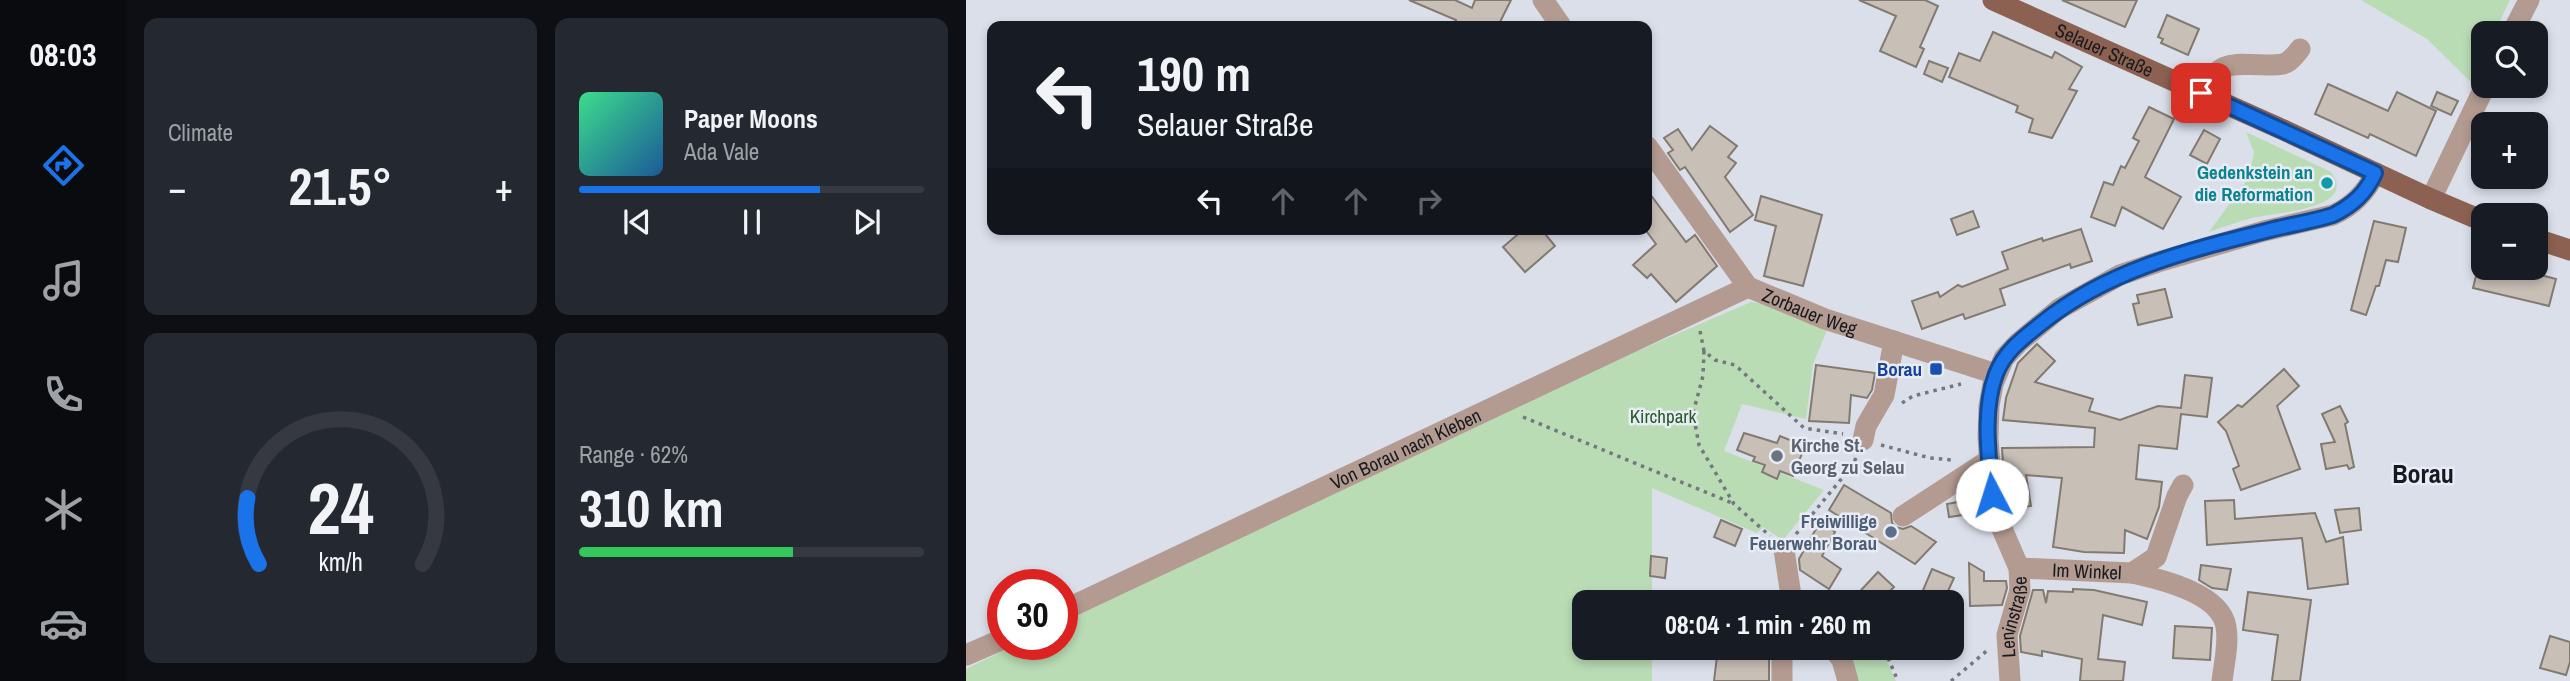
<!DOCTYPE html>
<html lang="en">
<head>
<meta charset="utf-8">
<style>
	:root { --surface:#171b24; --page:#242831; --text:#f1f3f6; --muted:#9ea1a6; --line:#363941; --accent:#1a73e8 }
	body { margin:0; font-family:"Archivo Narrow",sans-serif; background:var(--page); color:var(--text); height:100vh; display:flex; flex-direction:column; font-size:26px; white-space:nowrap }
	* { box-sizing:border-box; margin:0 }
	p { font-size:23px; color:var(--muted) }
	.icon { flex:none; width:38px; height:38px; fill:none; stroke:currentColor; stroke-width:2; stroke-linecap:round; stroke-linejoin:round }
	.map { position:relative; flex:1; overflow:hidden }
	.sheet { display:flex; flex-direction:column; gap:18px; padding:18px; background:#0d0f14; width:840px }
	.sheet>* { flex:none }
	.top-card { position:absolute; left:21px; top:21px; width:665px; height:214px; border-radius:14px; box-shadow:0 4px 10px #0003; background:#171b24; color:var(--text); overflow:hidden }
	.buttons { position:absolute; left:1505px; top:21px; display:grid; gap:14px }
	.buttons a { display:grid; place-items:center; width:77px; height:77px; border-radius:14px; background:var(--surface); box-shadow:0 4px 10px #0003; font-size:35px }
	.speed { position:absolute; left:21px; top:569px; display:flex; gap:14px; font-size:35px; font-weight:700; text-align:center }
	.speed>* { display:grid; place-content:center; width:91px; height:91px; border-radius:50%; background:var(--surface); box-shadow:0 4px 10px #0003; line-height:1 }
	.speed .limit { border:10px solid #d22; background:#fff; color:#111 }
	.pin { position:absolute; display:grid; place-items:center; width:60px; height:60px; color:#fff; margin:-30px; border-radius:14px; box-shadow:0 4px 10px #0006 }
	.me { position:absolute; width:77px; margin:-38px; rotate:355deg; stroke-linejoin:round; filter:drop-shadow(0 0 5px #0008) }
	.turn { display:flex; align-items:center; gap:24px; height:147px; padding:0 35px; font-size:32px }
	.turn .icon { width:91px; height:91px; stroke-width:2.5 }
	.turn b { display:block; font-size:49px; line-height:60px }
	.lanes { display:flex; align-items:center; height:66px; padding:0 35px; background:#0003; justify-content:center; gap:35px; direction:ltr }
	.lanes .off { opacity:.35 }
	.big { font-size:52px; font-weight:800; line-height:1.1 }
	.sheet .widget { flex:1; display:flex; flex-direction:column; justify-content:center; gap:10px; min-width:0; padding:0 24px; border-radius:14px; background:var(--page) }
	.sheet .dial { align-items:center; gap:0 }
	.dial svg { height:182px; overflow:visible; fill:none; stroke:var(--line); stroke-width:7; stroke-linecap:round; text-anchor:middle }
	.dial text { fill:var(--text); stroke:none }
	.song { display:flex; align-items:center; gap:21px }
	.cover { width:84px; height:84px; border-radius:10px; background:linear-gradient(135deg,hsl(150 70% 55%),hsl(210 70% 35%)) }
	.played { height:7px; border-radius:4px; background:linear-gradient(90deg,var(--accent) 70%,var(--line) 70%) }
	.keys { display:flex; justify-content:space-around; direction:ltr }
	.heat { display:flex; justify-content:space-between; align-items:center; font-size:38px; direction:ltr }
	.charge { height:10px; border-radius:5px; background:linear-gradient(90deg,#34c759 62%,var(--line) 0) }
	.sheet .tiles { flex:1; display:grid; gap:18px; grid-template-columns:repeat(2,1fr) }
	.trip { position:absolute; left:606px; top:590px; width:392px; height:70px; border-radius:14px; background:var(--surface); box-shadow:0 4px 10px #0003; font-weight:800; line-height:70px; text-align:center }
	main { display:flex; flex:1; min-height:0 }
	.tabs { display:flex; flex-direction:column; width:126px; justify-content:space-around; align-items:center; background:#090b0e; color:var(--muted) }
	.tabs .icon { width:49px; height:49px }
	.tabs .selected { color:var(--accent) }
	.tabs b { font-size:32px; color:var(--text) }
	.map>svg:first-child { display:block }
	.green { fill:#b9dcb5 }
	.building { fill:#c8c0b7; stroke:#817a71; stroke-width:2 }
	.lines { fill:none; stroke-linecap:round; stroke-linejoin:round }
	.path { stroke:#73777e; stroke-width:3.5; stroke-dasharray:3.5 5; stroke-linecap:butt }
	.minor { stroke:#b49b91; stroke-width:21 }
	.major { stroke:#8d6151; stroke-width:21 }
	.route-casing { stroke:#114b97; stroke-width:18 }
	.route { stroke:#1a73e8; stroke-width:12 }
	.culture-dot { fill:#0f9aa8; stroke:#e7ecf7; stroke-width:2.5 }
	.transit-dot { fill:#1a4fb4; stroke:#e7ecf7; stroke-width:2.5 }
	.worship-dot { fill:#6b7280; stroke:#e7ecf7; stroke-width:2.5 }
	.service-dot { fill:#5c6f8a; stroke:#e7ecf7; stroke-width:2.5 }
	.labels { text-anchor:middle; stroke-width:5; stroke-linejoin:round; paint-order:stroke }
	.street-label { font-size:19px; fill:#181a1e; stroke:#e7ecf7 }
	.culture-label { font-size:19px; font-weight:bold; fill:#0d838f; stroke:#e7ecf7; text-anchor:end }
	.transit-label { font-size:19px; font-weight:bold; fill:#164399; stroke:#e7ecf7; text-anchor:end }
	.park-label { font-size:19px; fill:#255b24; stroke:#e7ecf7 }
	.worship-label { font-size:19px; font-weight:bold; fill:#5b616d; stroke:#e7ecf7; text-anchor:start }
	.service-label { font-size:19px; font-weight:bold; fill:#4e5e75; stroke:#e7ecf7; text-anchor:end }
	.district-label { font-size:26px; font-weight:bold; fill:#181a1e; stroke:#e7ecf7 }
</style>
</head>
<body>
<main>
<nav class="tabs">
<b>08:03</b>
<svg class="icon selected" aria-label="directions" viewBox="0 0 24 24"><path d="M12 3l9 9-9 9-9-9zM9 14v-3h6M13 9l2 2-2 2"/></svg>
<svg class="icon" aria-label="music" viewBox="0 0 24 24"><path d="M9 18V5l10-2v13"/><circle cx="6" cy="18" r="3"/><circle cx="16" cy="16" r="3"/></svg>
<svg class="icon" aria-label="phone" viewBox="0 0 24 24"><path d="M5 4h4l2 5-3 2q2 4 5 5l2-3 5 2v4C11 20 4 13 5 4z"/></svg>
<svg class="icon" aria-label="climate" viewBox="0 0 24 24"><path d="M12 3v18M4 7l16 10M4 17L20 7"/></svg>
<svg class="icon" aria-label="car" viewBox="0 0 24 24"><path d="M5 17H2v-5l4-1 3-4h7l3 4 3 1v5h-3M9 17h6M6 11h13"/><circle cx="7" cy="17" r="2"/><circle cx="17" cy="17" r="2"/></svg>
</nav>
<section class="sheet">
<div class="tiles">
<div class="widget"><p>Climate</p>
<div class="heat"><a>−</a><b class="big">21.5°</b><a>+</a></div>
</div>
<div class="widget">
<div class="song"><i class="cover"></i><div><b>Paper Moons</b><p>Ada Vale</p></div></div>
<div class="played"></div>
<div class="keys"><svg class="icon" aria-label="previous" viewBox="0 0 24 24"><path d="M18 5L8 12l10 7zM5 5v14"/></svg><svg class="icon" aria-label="pause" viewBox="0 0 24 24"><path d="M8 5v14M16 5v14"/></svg><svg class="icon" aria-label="next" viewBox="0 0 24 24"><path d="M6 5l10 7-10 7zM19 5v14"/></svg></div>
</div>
<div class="widget dial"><svg viewBox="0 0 100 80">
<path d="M14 69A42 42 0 1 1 86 69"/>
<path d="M14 69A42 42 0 0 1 9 40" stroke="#1a73e8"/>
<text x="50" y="56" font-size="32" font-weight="700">24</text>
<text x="50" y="72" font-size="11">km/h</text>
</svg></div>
<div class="widget"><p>Range · 62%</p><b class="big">310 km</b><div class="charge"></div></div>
</div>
</section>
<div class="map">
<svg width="1604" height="681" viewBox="0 0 1604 681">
	<rect width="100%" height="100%" fill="#dadfea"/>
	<g class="green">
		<polygon points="1395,0 1544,0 1528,33 1517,33 1517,56 1505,82 1461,39"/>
		<path d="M 1280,132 L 1365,172 C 1394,209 1306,213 1286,218 C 1271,222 1257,227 1243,232 L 1283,177 L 1288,152 Z"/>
		<polygon points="785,302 797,304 861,330 847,364 840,419 776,404 758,451 858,490 817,540 797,527 791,533 686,488 686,602 618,602 618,648 686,648 686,681 0,681 0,669 51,644 96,644 96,622 521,416"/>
		<polygon points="889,648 902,648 918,655 930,681 891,681 884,662"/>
	</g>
	<g class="building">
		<polygon points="443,0 489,0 506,8 509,0 545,0 532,26 487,26 490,20"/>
		<polygon points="893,0 959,0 972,6 954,47 958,49 950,67 914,51 930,16"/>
		<polygon points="1096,0 1171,0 1159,27"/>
		<polygon points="1201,15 1233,29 1222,55 1195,43 1197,39 1192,37"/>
		<polygon points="1027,32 1086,58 1089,52 1116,67 1103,89 1111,91 1086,138 1063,132 1067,119 1050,112 1052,106 983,77 993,53 1014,61"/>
		<polygon points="963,61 982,68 976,82 958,74"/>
		<polygon points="1362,84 1422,111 1431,92 1470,111 1450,156 1404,134 1402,138 1349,114"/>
		<polygon points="1471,92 1492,101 1485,115 1465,106"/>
		<polygon points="1183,107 1208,119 1179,177 1215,197 1197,229 1156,207 1149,226 1125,217 1138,182 1147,185 1155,166 1159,168 1173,141 1167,138"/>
		<polygon points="744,126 771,146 762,157 770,163 759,177 787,215 764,232 719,167 714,170 702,153 707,150 698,138 712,129 726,150"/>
		<polygon points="1238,130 1254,139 1241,164 1224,155"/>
		<polygon points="681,190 720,242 729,235 751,266 710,302 685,274 681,278 667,265 690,244 681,232"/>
		<polygon points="795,196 856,215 837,286 798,276 810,226 789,220"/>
		<polygon points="1007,211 1013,227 991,235 985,219"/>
		<polygon points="1408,221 1440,228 1432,262 1420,260 1413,286 1410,286 1400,315 1385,310"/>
		<polygon points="558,229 575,229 589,246 559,272 537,247"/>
		<polygon points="1115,229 1126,261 1105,268 1104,264 1034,289 1039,305 999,319 997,314 956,329 946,301 972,292 974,297 992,285 996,287 1042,269 1036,252 1076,238 1077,241"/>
		<polygon points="1512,268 1547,268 1590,279 1583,306 1507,288"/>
		<polygon points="1199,289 1206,317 1172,325 1167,304 1173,303 1171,295"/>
		<polygon points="1071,344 1089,361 1069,382 1127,399 1123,411 1154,420 1192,406 1215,408 1219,375 1246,378 1241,417 1215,414 1211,449 1173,445 1170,479 1196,482 1193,507 1181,539 1159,530 1158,553 1118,552 1087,547 1096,478 1060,475 1065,506 1043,509 1039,493 1036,448 1128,447 1129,428 1037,420 1040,398 1052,363"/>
		<polygon points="850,365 909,373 906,390 901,398 885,395 883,423 843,421"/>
		<polygon points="1318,369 1333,386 1311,406 1334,469 1275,490 1267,469 1273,466 1260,431 1252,422 1272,405 1276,407"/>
		<polygon points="1374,406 1382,422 1379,424 1388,467 1383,469 1381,465 1360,469 1355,444 1369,442 1356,414"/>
		<polygon points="778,433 811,443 814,436 839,446 827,476 814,471 811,479 796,472 799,465 787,461 789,457 771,450"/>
		<polygon points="878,485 925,513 926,523 930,527 937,529 945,526 970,542 949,564 863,510"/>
		<polygon points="1013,498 1017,512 983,517 981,504"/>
		<polygon points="1268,500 1269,519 1349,513 1360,542 1377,537 1382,584 1342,589 1336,538 1241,545 1239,501"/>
		<polygon points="1393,508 1395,530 1374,533 1369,510"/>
		<polygon points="755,520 776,529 769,546 748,537"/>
		<polygon points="855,520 869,532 856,556 875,569 863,589 834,570 833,559"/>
		<polygon points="685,556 701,558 699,578 684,576"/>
		<polygon points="1003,563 1018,572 1018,581 1040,581 1041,588 1036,605 1004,606"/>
		<polygon points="1235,565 1265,569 1261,590 1246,588 1233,580"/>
		<polygon points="966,569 988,578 977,602 952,602"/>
		<polygon points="912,572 928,587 913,602 884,602"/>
		<polygon points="1107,589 1128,590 1181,602 1176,625 1137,615 1132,659 1159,662 1157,681 1114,681 1116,659 1076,651 1076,656 1055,652 1054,636 1067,590 1077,590 1080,603 1082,591 1107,592"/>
		<polygon points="1282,592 1345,600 1334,681 1306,681 1312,635 1277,630"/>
		<polygon points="1209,626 1246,628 1244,660 1207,658"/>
		<polygon points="1584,636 1604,642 1604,662 1600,675 1574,668"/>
		<polygon points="752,648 803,648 803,681 748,681"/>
	</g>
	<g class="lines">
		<g class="path">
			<polyline points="734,331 738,351 749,360 769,365 838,428 877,434"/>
			<polyline points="738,351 737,376 727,413 733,445 768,504 804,536"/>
			<polyline points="936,403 947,396 995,384"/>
			<polyline points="557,417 766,503"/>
			<polyline points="915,445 964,458 986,460"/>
			<polyline points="830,534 886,466 890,458"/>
			<polyline points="922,658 932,681"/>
			<polyline points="985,681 1023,649"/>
		</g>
		<g class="minor">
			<polyline points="577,0 595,26"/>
			<polyline points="1546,33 1563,0"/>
			<path d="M 1235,93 C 1257,55 1269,66 1306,65 C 1312,65 1318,65 1323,61 C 1327,58 1331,53 1334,49"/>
			<path id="s1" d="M 681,146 L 782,287 L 859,319 L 1030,374"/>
			<polyline points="1465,199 1519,86"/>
			<polyline points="897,440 900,426 918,395 928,341"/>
			<polyline points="937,516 1023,460"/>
			<polyline points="818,550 826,602"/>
			<path id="s2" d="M 1053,568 L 1166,573 L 1190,557 L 1211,496 L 1217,485"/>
			<path d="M 1166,573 C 1194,579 1255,593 1260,627 C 1263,644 1258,664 1256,681"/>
			<path id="s3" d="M 96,611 L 782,287"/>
			<polyline points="816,648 816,681"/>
			<polyline points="867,648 876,660 882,681"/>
			<polyline points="0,655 37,639"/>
			<path id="s4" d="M 1044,681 L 1041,635 L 1054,590 L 1053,568 L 1034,524 L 1026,495 L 1022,438 L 1023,406 L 1027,384 L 1038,358 L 1052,343 L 1093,309 L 1154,275 L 1192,262 L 1298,231 L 1367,215 C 1387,206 1399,193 1410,173"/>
		</g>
		<g class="major">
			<path id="s5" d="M 1027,0 L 1322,132 L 1465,199 L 1517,221"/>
			<polyline points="1570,239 1604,250"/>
		</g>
	</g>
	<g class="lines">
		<defs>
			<path id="route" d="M 1026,495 C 1023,457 1016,411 1030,374 C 1039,351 1057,338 1076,323 C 1140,271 1220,251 1300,231 C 1322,225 1345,222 1367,215 C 1387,205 1400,193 1409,173 L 1235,93"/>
		</defs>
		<use href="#route" class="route-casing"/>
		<use href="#route" class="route"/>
	</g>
	<circle class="culture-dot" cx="1361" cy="183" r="7"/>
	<rect class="transit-dot" x="963" y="362" width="14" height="14" rx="3.5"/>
	<circle class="worship-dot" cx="811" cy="456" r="7"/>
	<circle class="service-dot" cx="925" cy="532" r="7"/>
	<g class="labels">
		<g class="street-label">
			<text dy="7" stroke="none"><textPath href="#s5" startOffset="122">Selauer Straße</textPath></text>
			<text dy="7" stroke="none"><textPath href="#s1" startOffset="240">Zorbauer Weg</textPath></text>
			<text dy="7" stroke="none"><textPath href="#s3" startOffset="380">Von Borau nach Kleben</textPath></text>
			<text dy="7" stroke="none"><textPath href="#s2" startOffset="68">Im Winkel</textPath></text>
			<text dy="7" stroke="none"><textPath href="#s4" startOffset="65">Leninstraße</textPath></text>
		</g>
		<g class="culture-label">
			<text x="1347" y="179">Gedenkstein an<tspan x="1347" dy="22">die Reformation</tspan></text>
		</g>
		<g class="transit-label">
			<text x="956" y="376">Borau</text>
		</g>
		<g class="park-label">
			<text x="697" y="423">Kirchpark</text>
		</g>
		<g class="worship-label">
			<text x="825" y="452">Kirche St.<tspan x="825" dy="22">Georg zu Selau</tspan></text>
		</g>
		<g class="service-label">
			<text x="911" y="528">Freiwillige<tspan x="911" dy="22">Feuerwehr Borau</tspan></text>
		</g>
		<g class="district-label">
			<text x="1457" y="483">Borau</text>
		</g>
	</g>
</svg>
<div class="buttons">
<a><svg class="icon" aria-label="search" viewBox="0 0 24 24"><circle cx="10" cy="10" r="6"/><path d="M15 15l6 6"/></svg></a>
<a>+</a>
<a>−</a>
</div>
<div class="speed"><div class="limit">30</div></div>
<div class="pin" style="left:1235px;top:93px;background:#d93025"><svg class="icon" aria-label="arrive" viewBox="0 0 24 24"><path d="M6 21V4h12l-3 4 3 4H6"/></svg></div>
<svg class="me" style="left:1026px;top:495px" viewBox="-20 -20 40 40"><circle r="19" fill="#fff"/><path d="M0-13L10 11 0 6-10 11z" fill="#1a73e8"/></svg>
<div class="trip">08:04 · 1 min · 260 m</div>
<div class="top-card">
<div class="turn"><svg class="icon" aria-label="left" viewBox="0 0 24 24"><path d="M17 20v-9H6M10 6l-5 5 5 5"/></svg><div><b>190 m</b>Selauer Straße</div></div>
<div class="lanes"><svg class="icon" aria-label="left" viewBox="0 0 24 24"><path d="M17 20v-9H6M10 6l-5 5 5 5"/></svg><svg class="icon off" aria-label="ahead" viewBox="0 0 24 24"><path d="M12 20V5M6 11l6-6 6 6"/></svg><svg class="icon off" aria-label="ahead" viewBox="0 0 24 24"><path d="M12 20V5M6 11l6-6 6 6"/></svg><svg class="icon off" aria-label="right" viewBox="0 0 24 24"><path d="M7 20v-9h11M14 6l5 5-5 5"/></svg></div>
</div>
</div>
</main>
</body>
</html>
